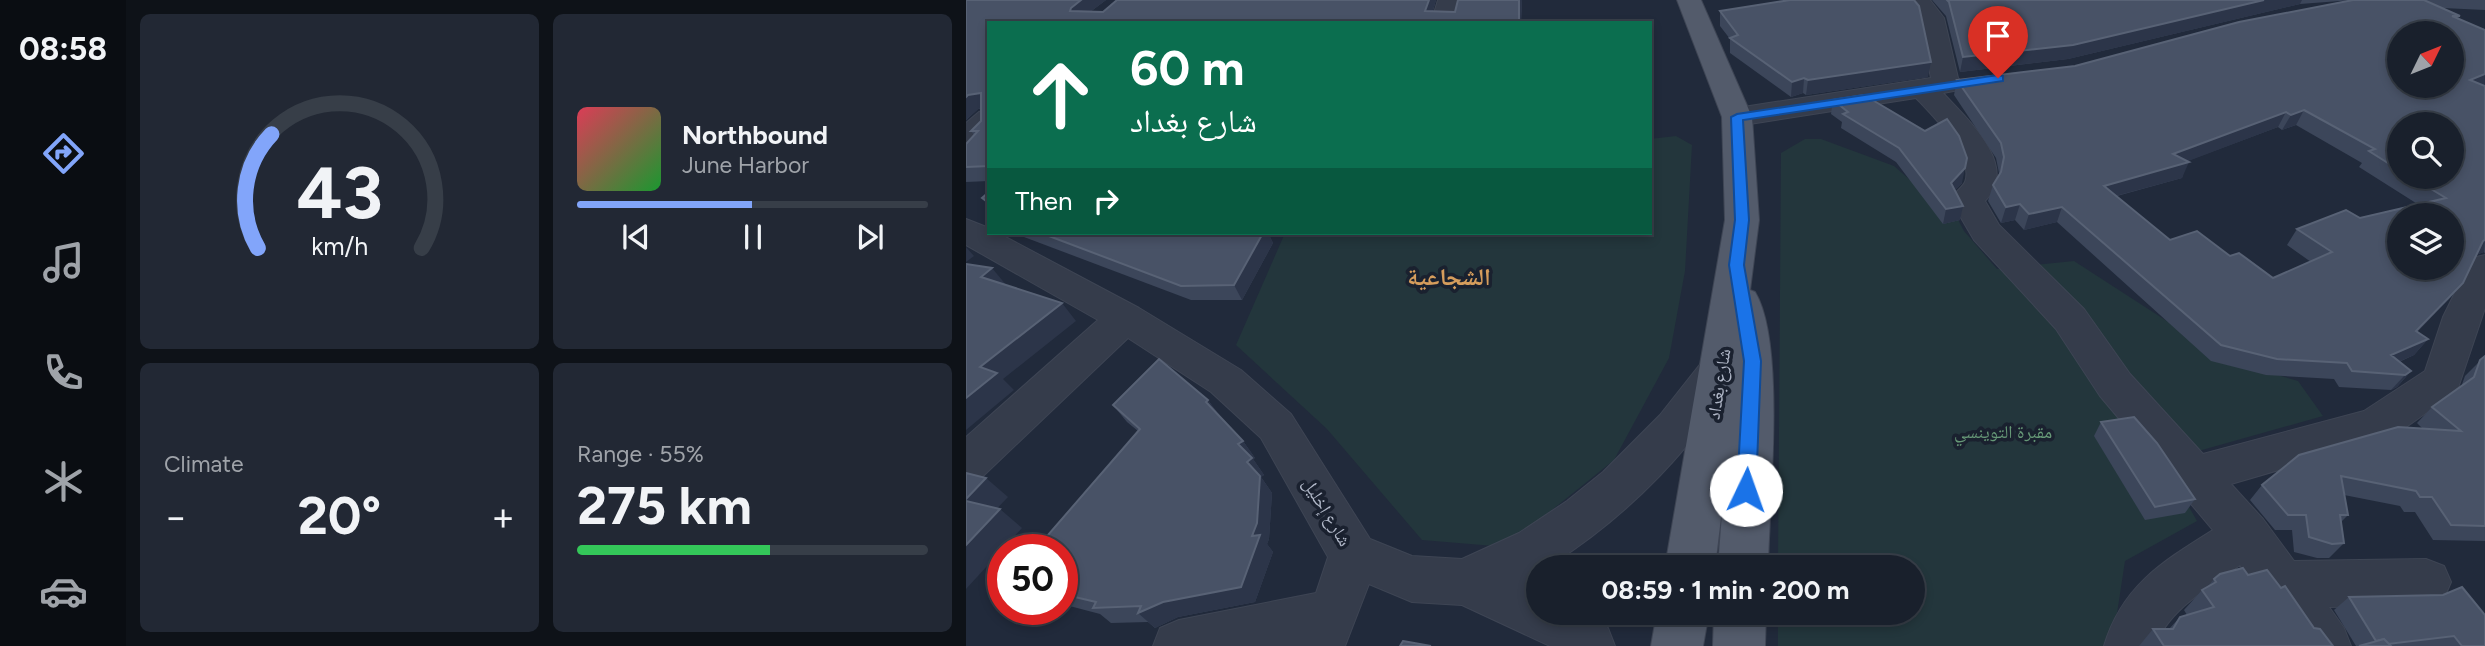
<!DOCTYPE html>
<html lang="en">
<head>
<meta charset="utf-8">
<style>
	:root { --surface:#19202c; --page:#222834; --text:#f1f3f6; --muted:#9fa3a9; --line:#373e48; --accent:#82a5fa }
	body { margin:0; font-family:Figtree,"Noto Naskh Arabic",sans-serif; background:var(--page); color:var(--text); height:100vh; display:flex; flex-direction:column; font-size:26px; white-space:nowrap }
	* { box-sizing:border-box; margin:0 }
	p { font-size:23px; color:var(--muted) }
	.icon { flex:none; width:38px; height:38px; fill:none; stroke:currentColor; stroke-width:2; stroke-linecap:round; stroke-linejoin:round }
	.map { position:relative; flex:1; overflow:hidden }
	.drawer { display:flex; flex-direction:column; gap:14px; padding:14px; background:#0e1218; width:840px }
	.drawer>* { flex:none }
	.top-card { position:absolute; left:21px; top:21px; width:665px; height:214px; border-radius:0px; box-shadow:0 4px 10px #0003,0 0 0 2px var(--line); background:#0b6e4f; color:#fff; overflow:hidden }
	.needle { width:46px; rotate:47deg }
	.fabs { position:absolute; left:1421px; top:21px; display:grid; gap:14px }
	.fabs a { display:grid; place-items:center; width:77px; height:77px; border-radius:50%; background:var(--surface); box-shadow:0 4px 10px #0003,0 0 0 2px var(--line); font-size:35px }
	.speed { position:absolute; left:21px; top:534px; display:flex; gap:14px; font-size:35px; font-weight:700; text-align:center }
	.speed>* { display:grid; place-content:center; width:91px; height:91px; border-radius:50%; background:var(--surface); box-shadow:0 4px 10px #0003,0 0 0 2px var(--line); line-height:1 }
	.speed .limit { border:10px solid #d22; background:#fff; color:#111 }
	.pin { position:absolute; display:grid; place-items:center; width:60px; height:60px; color:#fff; margin:-72px -30px; border-radius:50% 50% 50% 0; rotate:-45deg; box-shadow:0 0 7px #0007 }
	.pin .icon { rotate:45deg }
	.me { position:absolute; width:77px; margin:-38px; rotate:3deg; stroke-linejoin:round; filter:drop-shadow(0 0 5px #0008) }
	.turn { display:flex; align-items:center; gap:24px; height:147px; padding:0 28px; font-size:32px }
	.turn .icon { width:91px; height:91px; stroke-width:2.5 }
	.turn b { display:block; font-size:49px; line-height:60px }
	.then { display:flex; align-items:center; height:66px; padding:0 28px; background:#0003; gap:14px; font-size:26px }
	.big { font-size:52px; font-weight:700; line-height:1.1 }
	.drawer .tile { flex:1; display:flex; flex-direction:column; justify-content:center; gap:10px; min-width:0; padding:0 24px; border-radius:10px; background:var(--page) }
	.drawer .dial { align-items:center; gap:0 }
	.dial svg { height:182px; overflow:visible; fill:none; stroke:var(--line); stroke-width:7; stroke-linecap:round; text-anchor:middle }
	.dial text { fill:var(--text); stroke:none }
	.song { display:flex; align-items:center; gap:21px }
	.cover { width:84px; height:84px; border-radius:10px; background:linear-gradient(135deg,hsl(350 70% 55%),hsl(130 70% 35%)) }
	.played { height:7px; border-radius:4px; background:linear-gradient(90deg,var(--accent) 50%,var(--line) 50%) }
	.keys { display:flex; justify-content:space-around; direction:ltr }
	.heat { display:flex; justify-content:space-between; align-items:center; font-size:38px; direction:ltr }
	.charge { height:10px; border-radius:5px; background:linear-gradient(90deg,#34c759 55%,var(--line) 0) }
	.drawer .tiles { flex:1; display:grid; gap:14px; grid-template-columns:repeat(2,1fr) }
	.trip { position:absolute; left:560px; top:555px; width:399px; height:70px; border-radius:35px; background:var(--surface); box-shadow:0 4px 10px #0003,0 0 0 2px var(--line); font-weight:700; line-height:70px; text-align:center }
	main { display:flex; flex:1; min-height:0 }
	.tab-bar { display:flex; flex-direction:column; width:126px; justify-content:space-around; align-items:center; background:#0a0d12; color:var(--muted) }
	.tab-bar .icon { width:49px; height:49px }
	.tab-bar .on { color:var(--accent) }
	.tab-bar b { font-size:32px; color:var(--text) }
	.map>svg:first-child { display:block }
	.green { fill:#23363c }
	.lines { fill:none; stroke-linecap:round; stroke-linejoin:round }
	.minor-casing { stroke:#3e4554; stroke-width:2 }
	.major-casing { stroke:#3e4554; stroke-width:2 }
	.minor { fill:#353c4b; fill-rule:evenodd }
	.major { fill:#535b6b; fill-rule:evenodd }
	.wall { fill:#3c465a; fill-rule:evenodd }
	.shaded-wall { fill:#2c3549 }
	.building { fill:#485266; stroke:#586275; stroke-width:2; fill-rule:evenodd }
	.route { fill:#1a73e8; stroke:#114b97; stroke-width:2 }
	.labels { text-anchor:middle; stroke-width:7; stroke-linejoin:round; paint-order:stroke }
	.street-label { font-size:18px; fill:#b0b7c7; stroke:#1a212f }
	.park-label { font-size:18px; fill:#669877; stroke:#1a212f }
	.district-label { font-size:24px; font-weight:bold; fill:#d69d5c; stroke:#1a212f }
</style>
</head>
<body>
<main>
<nav class="tab-bar">
<b>08:58</b>
<svg class="icon on" aria-label="directions" viewBox="0 0 24 24"><path d="M12 3l9 9-9 9-9-9zM9 14v-3h6M13 9l2 2-2 2"/></svg>
<svg class="icon" aria-label="music" viewBox="0 0 24 24"><path d="M9 18V5l10-2v13"/><circle cx="6" cy="18" r="3"/><circle cx="16" cy="16" r="3"/></svg>
<svg class="icon" aria-label="phone" viewBox="0 0 24 24"><path d="M5 4h4l2 5-3 2q2 4 5 5l2-3 5 2v4C11 20 4 13 5 4z"/></svg>
<svg class="icon" aria-label="climate" viewBox="0 0 24 24"><path d="M12 3v18M4 7l16 10M4 17L20 7"/></svg>
<svg class="icon" aria-label="car" viewBox="0 0 24 24"><path d="M5 17H2v-5l4-1 3-4h7l3 4 3 1v5h-3M9 17h6M6 11h13"/><circle cx="7" cy="17" r="2"/><circle cx="17" cy="17" r="2"/></svg>
</nav>
<section class="drawer">
<div class="tiles">
<div class="tile dial"><svg viewBox="0 0 100 80">
<path d="M14 69A42 42 0 1 1 86 69"/>
<path d="M14 69A42 42 0 0 1 20 19" stroke="#82a5fa"/>
<text x="50" y="56" font-size="32" font-weight="700">43</text>
<text x="50" y="72" font-size="11">km/h</text>
</svg></div>
<div class="tile">
<div class="song"><i class="cover"></i><div><b>Northbound</b><p>June Harbor</p></div></div>
<div class="played"></div>
<div class="keys"><svg class="icon" aria-label="previous" viewBox="0 0 24 24"><path d="M18 5L8 12l10 7zM5 5v14"/></svg><svg class="icon" aria-label="pause" viewBox="0 0 24 24"><path d="M8 5v14M16 5v14"/></svg><svg class="icon" aria-label="next" viewBox="0 0 24 24"><path d="M6 5l10 7-10 7zM19 5v14"/></svg></div>
</div>
<div class="tile"><p>Climate</p>
<div class="heat"><a>−</a><b class="big">20°</b><a>+</a></div>
</div>
<div class="tile"><p>Range · 55%</p><b class="big">275 km</b><div class="charge"></div></div>
</div>
</section>
<div class="map">
<svg width="1519" height="646" viewBox="0 0 1519 646">
	<rect width="100%" height="100%" fill="#212a3b"/>
	<g class="green">
		<polygon points="710,136 726,145 719,271 703,358 648,460 540,547 456,540 361,429 270,345 319,233 684,233 684,139"/>
		<polygon points="839,139 855,139 928,166 944,180 972,182 998,231 1031,269 1108,261 1261,360 1332,381 1357,416 1197,461 1231,521 1159,561 1146,646 812,646 812,613 947,612 947,567 812,567 815,153"/>
	</g>
	<g class="lines">
		<defs>
			<g id="minor">
				<polygon points="472,0 496,0 491,23 465,23"/>
				<path d="M 939,0 L 964,0 L 978,18 L 992,78 L 997,84 L 993,90 L 977,93 C 1002,120 1054,166 1019,201 L 1033,225 L 1118,309 L 1164,374 L 1237,454 L 1398,411 L 1459,371 L 1477,317 L 1506,258 L 1519,255 L 1519,308 L 1491,391 L 1426,437 L 1265,484 L 1297,519 L 1328,561 L 1460,559 L 1478,566 L 1485,582 L 1478,598 L 1460,605 L 1363,607 L 1378,628 L 1385,646 L 1328,646 L 1274,565 C 1246,585 1200,611 1190,646 L 1138,646 C 1156,586 1196,562 1247,530 L 1134,396 L 1090,329 L 1008,240 L 984,199 C 988,193 996,188 999,182 C 1009,157 966,115 950,98 L 771,126 L 761,123 L 756,117 L 761,111 L 771,108 L 965,78 L 953,19 Z"/>
				<polygon points="23,109 23,135 11,146 0,149 0,123 13,112"/>
				<path d="M 0,219 L 23,228 L 23,233 L 32,233 L 173,308 L 275,370 L 325,414 L 404,539 L 446,556 L 496,559 L 553,533 L 601,501 L 637,472 L 694,415 L 743,353 L 757,349 L 771,353 L 777,364 C 733,444 662,516 586,564 L 590,567 L 572,567 L 572,612 L 624,612 L 642,628 L 649,646 L 584,646 L 496,605 L 446,602 L 403,584 L 379,646 L 187,646 L 194,628 L 213,620 L 350,593 L 362,557 L 295,438 L 245,392 L 162,338 L 16,477 L 0,483 L 0,437 L 132,320 L 0,245 Z"/>
			</g>
			<g id="major">
				<path d="M 711,0 L 735,0 L 786,117 L 793,220 L 784,290 L 789,292 C 820,343 803,502 802,567 L 752,567 L 757,501 L 749,567 L 699,567 L 759,220 L 756,117 Z"/>
				<polygon points="691,612 743,612 737,646 685,646"/>
				<polygon points="748,612 800,612 799,646 747,646"/>
			</g>
		</defs>
		<use href="#minor" class="minor-casing"/>
		<use href="#major" class="major-casing"/>
		<use href="#minor" class="minor"/>
		<use href="#major" class="major"/>
	</g>
	<g class="wall">
		<polygon points="0,0 140,0 124,12 137,12 151,0 470,0 467,11 489,12 556,0 555,23 23,23 23,181 0,182 0,144 8,135 5,131 15,121 15,109 12,109 0,120"/>
		<path d="M 966,0 L 1519,0 L 1519,10 L 1477,8 L 1494,16 L 1492,18 L 1517,86 L 1519,86 L 1519,254 L 1518,252 L 1510,255 L 1497,283 L 1483,299 L 1451,332 L 1462,339 L 1448,355 L 1433,362 L 1445,371 L 1431,387 L 1425,390 L 1373,387 L 1368,379 L 1300,375 L 1245,361 L 1091,222 L 1058,230 L 1049,220 L 1035,223 L 1022,201 L 1027,185 L 1033,176 L 1033,173 L 1030,158 L 988,95 L 991,80 L 1109,66 L 1387,0 L 1334,4 L 1102,59 L 994,72 L 980,16 ZM 1433,124 L 1486,177 L 1433,177 ZM 1330,125 L 1396,163 L 1393,167 L 1453,205 L 1394,218 L 1331,229 L 1321,245 L 1345,262 L 1307,278 L 1264,256 L 1204,240 L 1151,196 L 1216,178 L 1221,161 L 1312,127 L 1316,130 Z"/>
		<polygon points="754,11 962,77 840,95 837,93 825,97 764,53 764,39 754,26"/>
		<polygon points="867,100 996,183 989,190 994,220 977,224 930,162 875,128 876,122 865,114"/>
		<polygon points="53,233 302,233 307,243 276,300 225,300 58,237"/>
		<polygon points="1519,356 1519,541 1467,540 1449,512 1438,512 1434,506 1378,495 1382,515 1375,522 1378,543 1363,558 1351,558 1328,552 1326,530 1309,530 1284,500 1296,485 1457,429 1451,423 1466,407 1495,387 1499,376"/>
		<polygon points="242,400 254,417 277,441 289,458 287,459 298,475 295,477 306,493 303,539 301,544 307,552 289,602 212,617 189,628 182,622 145,623 134,614 96,604 96,550 172,431 161,422 147,405"/>
		<polygon points="1135,422 1229,499 1219,513 1179,520 1128,436"/>
		<polygon points="1282,575 1348,628 1367,646 1173,646 1187,629 1203,629 1214,617 1221,615 1218,610 1236,590 1242,586 1248,579"/>
		<polygon points="1383,597 1519,646 1390,646 1368,610"/>
	</g>
	<g class="shaded-wall">
		<polygon points="115,0 140,0 112,21 104,11 105,8"/>
		<polygon points="463,0 470,0 463,23 459,11"/>
		<polygon points="553,0 556,0 555,23 553,23"/>
		<polygon points="1298,0 1336,0 1334,4 1102,59 994,72 997,57"/>
		<polygon points="965,62 962,77 840,95 842,80"/>
		<polygon points="1519,74 1519,85 1493,95 1504,80"/>
		<polygon points="838,78 837,93 825,97 826,82"/>
		<polygon points="15,93 23,107 12,109 0,120 0,97 2,95"/>
		<polygon points="1338,110 1330,125 1316,130 1325,115"/>
		<polygon points="1320,112 1312,127 1204,168 1223,162 1216,178 1131,201 1138,186 1207,154"/>
		<polygon points="999,168 996,183 982,197 985,183"/>
		<polygon points="1054,204 1049,220 1035,223 1040,207"/>
		<polygon points="997,206 994,220 977,224 980,209"/>
		<polygon points="1096,207 1091,222 1058,230 1063,214"/>
		<polygon points="297,233 302,233 307,243 276,300 268,285"/>
		<polygon points="1519,240 1518,252 1504,257 1517,241"/>
		<polygon points="0,247 8,256 0,262"/>
		<polygon points="26,268 41,286 15,277"/>
		<polygon points="1497,283 1483,299 1436,347 1450,331"/>
		<polygon points="96,303 110,321 37,379 48,390 0,430 0,398 14,367"/>
		<polygon points="1462,339 1448,355 1411,371 1425,355"/>
		<polygon points="1445,371 1431,387 1425,390 1439,375"/>
		<polygon points="242,400 255,417 240,402"/>
		<polygon points="277,441 289,458 287,459 298,475 295,477 306,493 303,539 301,544 307,552 289,602 212,617 189,628 172,613 286,536 281,462 272,444"/>
		<polygon points="20,478 42,497 21,519 0,502 0,499"/>
		<polygon points="34,509 56,528 0,589 0,545"/>
	</g>
	<g class="building">
		<polygon points="0,0 115,0 105,8 104,11 137,12 151,0 463,0 459,11 489,12 492,0 553,0 553,23 23,23 23,166 0,167 0,144 12,131 5,131 15,121 15,93 2,95 0,97"/>
		<polygon points="824,0 948,0 953,6 965,62 842,80 838,78 826,82 764,38 772,35 754,11"/>
		<polygon points="981,0 1298,0 1107,45 997,57 983,2"/>
		<path d="M 1387,0 L 1458,0 L 1494,16 L 1486,16 L 1519,30 L 1519,74 L 1504,80 L 1519,86 L 1519,240 L 1517,241 L 1497,283 L 1450,331 L 1462,339 L 1425,355 L 1445,371 L 1439,375 L 1386,371 L 1381,363 L 1311,359 L 1255,345 L 1096,207 L 1063,214 L 1054,204 L 1040,207 L 1027,185 L 1035,172 L 1038,157 L 1035,143 L 991,80 L 1109,66 L 1273,22 ZM 1433,33 L 1486,33 L 1486,86 L 1433,86 ZM 1338,110 L 1409,149 L 1403,151 L 1433,170 L 1433,124 L 1486,124 L 1486,177 L 1445,177 L 1480,198 L 1394,218 L 1380,210 L 1331,229 L 1366,252 L 1307,278 L 1273,253 L 1264,256 L 1231,231 L 1204,240 L 1138,186 L 1223,162 L 1207,154 L 1320,112 L 1325,115 ZM 1433,215 L 1486,215 L 1486,268 L 1433,268 Z"/>
		<polygon points="898,95 959,131 981,119 993,136 1001,158 999,168 985,183 997,206 980,209 933,148 877,114 882,112 867,100"/>
		<polygon points="23,192 23,203 16,198"/>
		<polygon points="75,233 297,233 268,285 215,286"/>
		<polygon points="0,264 26,268 15,277 96,303 14,367 31,373 0,398"/>
		<polygon points="1519,356 1519,526 1485,525 1466,497 1454,497 1450,491 1375,476 1382,515 1374,515 1378,543 1366,544 1343,537 1340,515 1322,515 1296,485 1333,455 1432,427 1495,431 1466,407 1508,377 1514,360"/>
		<polygon points="193,359 242,400 240,402 277,441 272,444 286,458 281,462 294,476 291,523 286,536 294,535 275,587 197,602 172,613 175,606 127,608 130,602 96,594 96,550 69,550 174,429 147,405"/>
		<polygon points="1168,417 1191,443 1229,499 1189,507 1135,422"/>
		<polygon points="0,473 20,478 0,499"/>
		<polygon points="0,501 34,509 0,545"/>
		<polygon points="1277,568 1282,575 1301,570 1315,588 1319,586 1348,628 1354,629 1367,646 1198,646 1187,629 1207,629 1214,617 1248,607 1236,590 1250,582 1248,579 1254,574"/>
		<polygon points="1496,587 1519,615 1519,646 1496,646 1488,636 1422,644 1418,639 1410,641 1383,597 1477,595"/>
		<polygon points="1418,639 1425,646 1393,646"/>
		<polygon points="437,641 465,646 434,646"/>
	</g>
	<polygon class="route" points="1032,75 1037,76 1037,81 777,120 783,220 778,265 795,361 790,490 787,496 774,496 771,490 778,361 763,265 769,220 765,117 771,114"/>
	<g class="labels">
		<g class="street-label">
			<text transform="translate(753 384) rotate(-81)" y="6">شارع بغداد</text>
			<text transform="translate(361 512) rotate(59)" y="6">شارع إخليل</text>
		</g>
		<g class="park-label">
			<text x="1037" y="438">مقبرة التوينسي</text>
		</g>
		<g class="district-label">
			<text x="483" y="285">الشجاعية</text>
		</g>
	</g>
</svg>
<div class="fabs">
<a><svg class="needle" viewBox="-14 -14 28 28"><path d="M0-13l5 13h-10z" fill="#e53935"/><path d="M0 13l5-13h-10z" fill="#9fa3a9"/></svg></a>
<a><svg class="icon" aria-label="search" viewBox="0 0 24 24"><circle cx="10" cy="10" r="6"/><path d="M15 15l6 6"/></svg></a>
<a><svg class="icon" aria-label="layers" viewBox="0 0 24 24"><path d="M12 4l9 5-9 5-9-5zM3 14l9 5 9-5"/></svg></a>
</div>
<div class="speed"><div class="limit">50</div></div>
<div class="pin" style="left:1032px;top:78px;background:#d93025"><svg class="icon" aria-label="arrive" viewBox="0 0 24 24"><path d="M6 21V4h12l-3 4 3 4H6"/></svg></div>
<svg class="me" style="left:780px;top:490px" viewBox="-20 -20 40 40"><circle r="19" fill="#fff"/><path d="M0-13L10 11 0 6-10 11z" fill="#1a73e8"/></svg>
<div class="trip">08:59 · 1 min · 200 m</div>
<div class="top-card">
<div class="turn"><svg class="icon" aria-label="ahead" viewBox="0 0 24 24"><path d="M12 20V5M6 11l6-6 6 6"/></svg><div><b>60 m</b>شارع بغداد</div></div>
<div class="then">Then<svg class="icon" aria-label="right" viewBox="0 0 24 24"><path d="M7 20v-9h11M14 6l5 5-5 5"/></svg></div>
</div>
</div>
</main>
</body>
</html>
